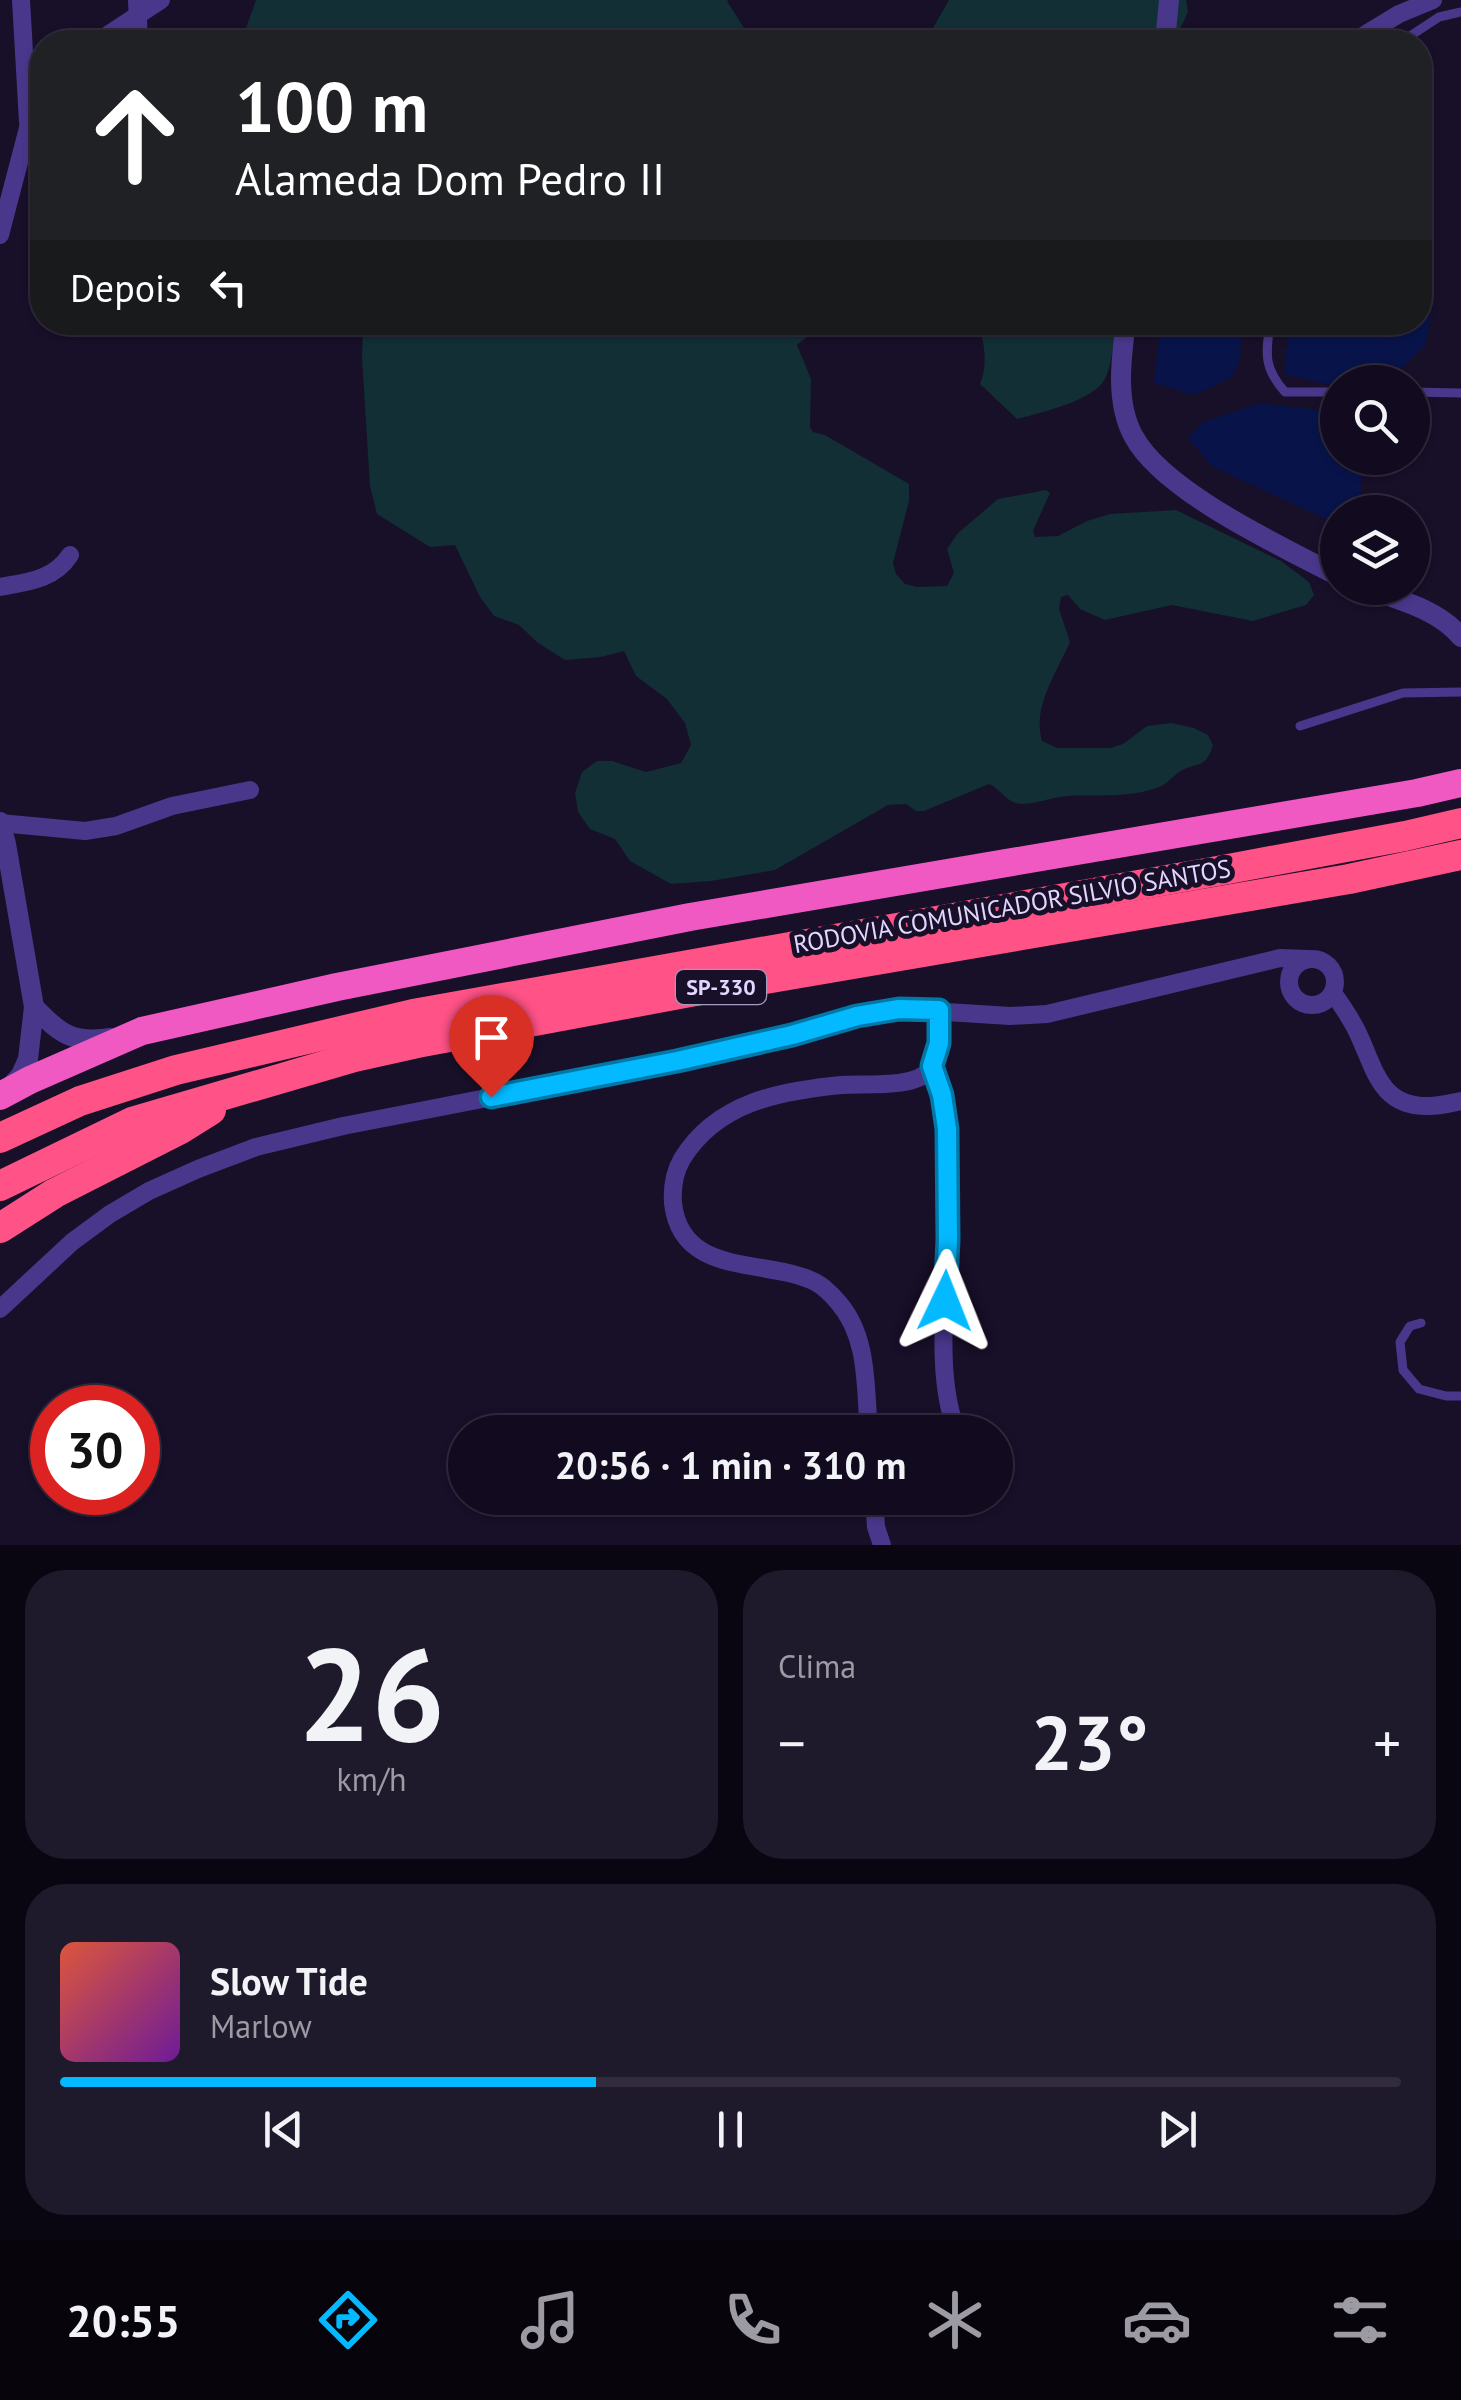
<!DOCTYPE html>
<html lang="pt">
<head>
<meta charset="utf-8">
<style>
	:root { --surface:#120b1f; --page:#1f192c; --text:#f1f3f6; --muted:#9c9ba4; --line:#312b3d; --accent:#03b9ff }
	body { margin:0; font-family:"PT Sans",sans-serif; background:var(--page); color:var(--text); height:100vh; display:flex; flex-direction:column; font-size:38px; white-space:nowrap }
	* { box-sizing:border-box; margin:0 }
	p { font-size:32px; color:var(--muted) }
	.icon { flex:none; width:55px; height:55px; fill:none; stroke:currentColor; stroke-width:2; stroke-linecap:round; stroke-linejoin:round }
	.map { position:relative; height:1545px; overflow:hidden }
	.details { display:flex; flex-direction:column; gap:25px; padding:25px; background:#0a0611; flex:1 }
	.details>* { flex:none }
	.banner { position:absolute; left:30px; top:30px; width:1402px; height:305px; border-radius:40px; box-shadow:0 2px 8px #0004,0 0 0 2px var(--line); background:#202124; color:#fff; overflow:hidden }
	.tools { position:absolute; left:1320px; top:365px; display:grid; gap:20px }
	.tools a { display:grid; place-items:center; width:110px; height:110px; border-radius:50%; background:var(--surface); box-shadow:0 2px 8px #0004,0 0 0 2px var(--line); font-size:50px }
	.speed { position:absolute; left:30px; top:1385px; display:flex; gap:20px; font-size:50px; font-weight:700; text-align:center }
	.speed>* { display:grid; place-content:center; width:130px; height:130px; border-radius:50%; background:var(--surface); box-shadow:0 2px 8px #0004,0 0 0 2px var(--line); line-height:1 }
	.speed .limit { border:15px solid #d22; background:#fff; color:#111 }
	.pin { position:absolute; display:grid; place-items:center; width:85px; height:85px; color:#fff; margin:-102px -42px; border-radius:50% 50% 50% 0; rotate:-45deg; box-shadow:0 0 10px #0007 }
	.pin .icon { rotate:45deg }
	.me { position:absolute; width:110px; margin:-55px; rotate:2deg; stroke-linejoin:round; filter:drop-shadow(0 0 8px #0008) }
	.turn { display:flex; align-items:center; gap:35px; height:210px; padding:0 40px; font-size:45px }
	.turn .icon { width:130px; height:130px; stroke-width:2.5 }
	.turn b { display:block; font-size:70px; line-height:85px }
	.then { display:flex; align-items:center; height:95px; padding:0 40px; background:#0003; gap:20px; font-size:38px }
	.big { font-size:75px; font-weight:700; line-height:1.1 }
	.details .card { flex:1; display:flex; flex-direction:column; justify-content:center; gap:15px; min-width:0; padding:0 35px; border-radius:40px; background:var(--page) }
	.details .dial { align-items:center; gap:0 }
	.dial b { font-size:130px; line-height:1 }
	.song { display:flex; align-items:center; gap:30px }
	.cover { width:120px; height:120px; border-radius:15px; background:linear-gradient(135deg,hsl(10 70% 55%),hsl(280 70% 35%)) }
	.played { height:10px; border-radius:5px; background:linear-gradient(90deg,var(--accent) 40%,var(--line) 40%) }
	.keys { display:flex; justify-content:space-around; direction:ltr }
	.heat { display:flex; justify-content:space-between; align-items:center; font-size:55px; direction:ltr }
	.details .tiles { flex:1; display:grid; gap:25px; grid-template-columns:1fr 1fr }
	.card:last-child { grid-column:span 2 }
	.trip { position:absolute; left:448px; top:1415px; width:565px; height:100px; border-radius:50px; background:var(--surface); box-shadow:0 2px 8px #0004,0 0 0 2px var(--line); font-weight:700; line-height:100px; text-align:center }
	.menu { display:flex; height:160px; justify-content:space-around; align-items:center; background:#07040c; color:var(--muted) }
	.menu .icon { width:70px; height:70px }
	.menu .current { color:var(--accent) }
	.menu b { font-size:45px; color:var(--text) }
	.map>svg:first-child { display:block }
	.green { fill:#112f34 }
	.water { fill:#081449 }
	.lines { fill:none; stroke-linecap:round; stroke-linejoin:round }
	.service { stroke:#49378b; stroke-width:9 }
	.minor { stroke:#49378b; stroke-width:18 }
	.tertiary { stroke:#49378b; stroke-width:20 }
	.trunk { stroke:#f058c2; stroke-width:28 }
	.motorway { stroke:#ff5286; stroke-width:30 }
	.route-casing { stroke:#0278a6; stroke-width:25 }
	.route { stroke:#03b9ff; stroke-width:18 }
	.labels { text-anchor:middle; stroke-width:10; stroke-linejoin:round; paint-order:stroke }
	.shield { fill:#180f29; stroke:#a69bbf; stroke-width:2.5 }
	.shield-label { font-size:22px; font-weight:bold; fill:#e3d7ff }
	.street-label { font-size:25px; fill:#e3d7ff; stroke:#180f29 }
</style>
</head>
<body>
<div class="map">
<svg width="1461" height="1545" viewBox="0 0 1461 1545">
	<rect width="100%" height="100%" fill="#180f29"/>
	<g class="green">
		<polygon points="256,0 729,0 727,1 749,36 749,42 241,42"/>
		<polygon points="949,0 1186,0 1188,12 1174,42 925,42"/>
		<path d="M 363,323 L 812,323 L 814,331 L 797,345 L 811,379 L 810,427 L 813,432 L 825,435 L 909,484 L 909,501 L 893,563 L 896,574 L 905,584 L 917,587 L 947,586 L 954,573 L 947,549 L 958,533 L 998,499 L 1046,490 L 1050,493 L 1033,531 L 1035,537 L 1058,536 L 1087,521 L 1110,514 L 1176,510 L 1281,561 L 1309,582 L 1314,595 L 1306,605 L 1253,621 L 1172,605 L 1105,620 L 1080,609 L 1068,595 L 1061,597 L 1059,609 L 1070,642 C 1057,672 1032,707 1042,741 L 1057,748 L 1111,748 L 1123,744 L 1147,726 L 1171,723 L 1194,728 L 1208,735 L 1213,745 C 1205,771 1196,761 1179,772 C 1172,777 1168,783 1161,786 C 1132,799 1097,794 1067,796 C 1052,797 1036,804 1021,804 C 1006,803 1001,789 989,784 L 924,811 L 916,811 L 906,804 L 888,805 L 775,870 L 711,881 L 671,884 L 630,861 L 615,839 L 590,829 L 578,812 L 575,793 L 582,772 L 597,761 L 612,761 L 646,772 L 681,763 L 691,745 L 685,723 L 667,699 L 636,676 L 624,651 L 601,657 L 565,660 L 538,643 L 519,625 L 494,616 L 480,597 L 455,545 L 430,547 L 377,514 L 370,486 L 362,359 Z"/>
		<path d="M 977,323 L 1118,323 C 1115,336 1111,368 1105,379 C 1093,401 1040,413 1017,419 L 980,384 C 988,364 985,342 977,323 Z"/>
	</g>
	<g class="water">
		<polygon points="1420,298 1431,317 1425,346 1393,376 1372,382 1338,382 1337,387 1284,374 1289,323 1420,322"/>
		<polygon points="1161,323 1242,323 1240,359 1232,377 1194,395 1154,383"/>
		<polygon points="1260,403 1337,412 1338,458 1363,458 1359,512 1338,512 1337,524 1213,467 1188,438 1203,422"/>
	</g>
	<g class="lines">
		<g class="service">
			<polyline points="1401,42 1439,17 1461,12"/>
			<path d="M 1270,322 C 1266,354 1263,367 1285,392 L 1338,392"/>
			<polyline points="1412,392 1461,393"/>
			<polyline points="1300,726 1403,693 1461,692"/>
			<polyline points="1421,1323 1410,1326 1400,1342 1403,1370 1419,1389 1446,1396 1461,1396"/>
		</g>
		<g class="minor">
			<polyline points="21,0 28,122"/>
			<polyline points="137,0 139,42"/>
			<polyline points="97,42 161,0"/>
			<polyline points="1353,42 1399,14 1433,0"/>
			<polyline points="0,235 28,128 42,92"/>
			<path d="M 0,587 C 27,582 54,580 70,555"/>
			<polyline points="0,823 85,831 116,826 172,806 250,790"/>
			<circle cx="1312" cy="982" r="23"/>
			<path d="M 1333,993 C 1344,1008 1354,1023 1361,1040 C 1376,1074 1383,1107 1429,1106 C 1440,1106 1451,1103 1461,1101"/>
			<path d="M 932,1066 C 947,1097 947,1131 947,1164 C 947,1190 948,1216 947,1241 C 946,1300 935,1377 957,1432"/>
			<polyline points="0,1309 72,1242 110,1214 149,1191 198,1169 256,1147 343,1126 677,1061 792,1035 857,1016 899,1009 1010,1016 1047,1014 1280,958 1308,959"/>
			<path d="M 869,1432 C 865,1388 869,1337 838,1302 C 832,1295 823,1286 815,1282 C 767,1258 681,1278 673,1203 C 672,1188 674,1173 682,1159 C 717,1102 780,1091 841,1085 C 864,1083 914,1089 930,1070 C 942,1054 939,1029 939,1011"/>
			<polyline points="874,1498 876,1527 882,1545"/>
		</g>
		<g class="tertiary">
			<polyline points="1165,42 1169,0"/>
			<path d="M 1126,322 C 1121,359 1115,403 1134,437 C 1164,492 1281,546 1338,576"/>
			<path d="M 1366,588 C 1398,600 1438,609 1461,637"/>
			<polyline points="0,822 6,844 34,1007 28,1059 21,1075 11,1086"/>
			<path d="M 34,1007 C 61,1034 72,1044 111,1038"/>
		</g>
		<polyline class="trunk" points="0,1096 30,1080 142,1031 337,987 690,917 1417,793 1461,783"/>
		<g class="motorway">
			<polyline points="0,1138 80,1101 176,1070 413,1014 1223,870 1405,836 1461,823"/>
			<polyline points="0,1186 132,1122 354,1057 417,1043 690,992 1349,879 1461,855"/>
			<polyline points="0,1228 55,1193 179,1130 211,1110"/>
		</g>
	</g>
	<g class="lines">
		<defs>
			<polyline id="route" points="491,1097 677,1061 792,1035 857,1016 899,1009 939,1010 939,1043 932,1066 942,1095 947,1129 948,1240 945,1301"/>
		</defs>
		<use href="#route" class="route-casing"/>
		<use href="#route" class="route"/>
	</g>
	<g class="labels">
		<rect class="shield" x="676" y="970" width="90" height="34" rx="8"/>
		<g class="shield-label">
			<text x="721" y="995">SP-330</text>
		</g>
		<g class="street-label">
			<text transform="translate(1012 906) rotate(-10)" y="9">RODOVIA COMUNICADOR SILVIO SANTOS</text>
		</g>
	</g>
</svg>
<div class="tools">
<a><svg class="icon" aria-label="search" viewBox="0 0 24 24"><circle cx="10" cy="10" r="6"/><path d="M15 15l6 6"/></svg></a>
<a><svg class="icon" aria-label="layers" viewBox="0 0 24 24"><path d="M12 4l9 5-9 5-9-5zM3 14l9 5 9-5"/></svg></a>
</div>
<div class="speed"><div class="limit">30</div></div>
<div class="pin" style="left:491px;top:1097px;background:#d93025"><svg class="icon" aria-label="arrive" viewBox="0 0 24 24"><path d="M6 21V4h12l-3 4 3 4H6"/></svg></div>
<svg class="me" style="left:945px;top:1301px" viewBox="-20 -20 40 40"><path d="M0-17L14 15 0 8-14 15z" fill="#03b9ff" stroke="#fff" stroke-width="4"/></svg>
<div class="trip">20:56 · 1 min · 310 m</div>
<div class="banner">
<div class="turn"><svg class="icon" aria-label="ahead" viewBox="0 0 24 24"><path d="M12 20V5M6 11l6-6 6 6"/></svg><div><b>100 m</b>Alameda Dom Pedro II</div></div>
<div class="then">Depois<svg class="icon" aria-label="left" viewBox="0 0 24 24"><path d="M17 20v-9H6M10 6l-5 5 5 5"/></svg></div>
</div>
</div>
<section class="details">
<div class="tiles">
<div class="card dial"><b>26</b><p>km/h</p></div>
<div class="card"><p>Clima</p>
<div class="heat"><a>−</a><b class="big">23°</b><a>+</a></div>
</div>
<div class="card">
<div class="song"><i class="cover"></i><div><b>Slow Tide</b><p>Marlow</p></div></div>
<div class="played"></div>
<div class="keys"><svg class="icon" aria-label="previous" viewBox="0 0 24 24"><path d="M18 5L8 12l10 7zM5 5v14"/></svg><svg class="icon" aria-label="pause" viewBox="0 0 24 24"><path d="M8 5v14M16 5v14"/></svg><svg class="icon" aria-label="next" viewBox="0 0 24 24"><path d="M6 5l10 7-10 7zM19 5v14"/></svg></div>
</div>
</div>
</section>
<nav class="menu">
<b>20:55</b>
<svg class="icon current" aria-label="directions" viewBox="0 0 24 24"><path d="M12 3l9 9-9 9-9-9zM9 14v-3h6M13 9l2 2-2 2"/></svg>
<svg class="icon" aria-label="music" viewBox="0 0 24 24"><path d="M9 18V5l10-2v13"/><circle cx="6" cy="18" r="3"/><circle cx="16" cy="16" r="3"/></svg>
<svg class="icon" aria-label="phone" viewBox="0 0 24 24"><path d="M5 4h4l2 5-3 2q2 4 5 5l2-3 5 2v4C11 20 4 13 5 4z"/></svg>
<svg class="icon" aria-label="climate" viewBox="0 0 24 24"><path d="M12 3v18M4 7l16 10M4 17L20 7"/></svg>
<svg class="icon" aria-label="car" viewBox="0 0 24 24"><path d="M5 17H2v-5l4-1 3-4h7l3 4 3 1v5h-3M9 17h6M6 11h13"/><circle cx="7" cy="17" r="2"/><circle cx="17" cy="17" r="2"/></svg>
<svg class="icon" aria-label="filters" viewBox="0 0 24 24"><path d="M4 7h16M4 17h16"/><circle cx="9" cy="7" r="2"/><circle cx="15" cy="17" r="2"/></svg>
</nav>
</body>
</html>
